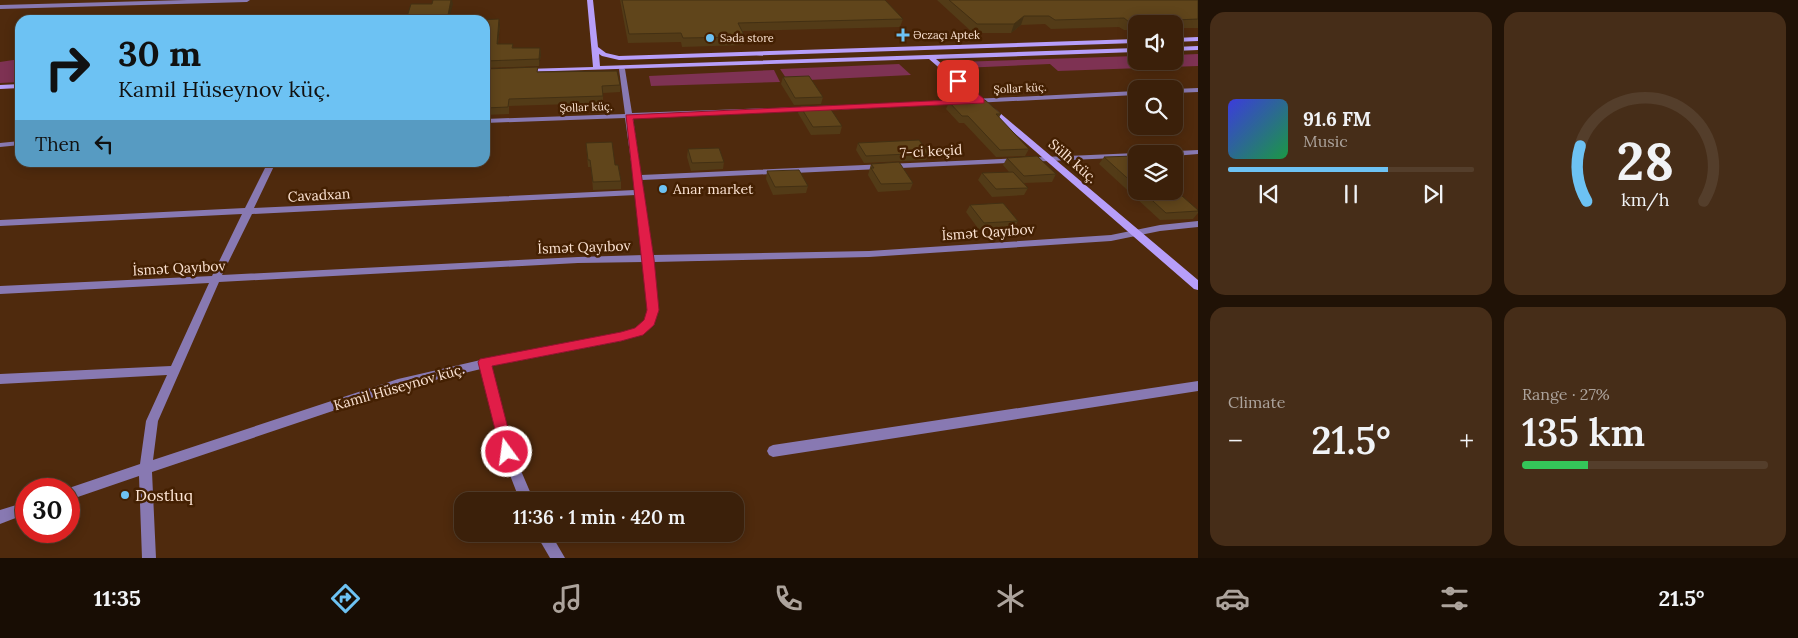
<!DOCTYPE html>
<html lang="en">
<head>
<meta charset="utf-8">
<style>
	:root { --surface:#3b200a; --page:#462d18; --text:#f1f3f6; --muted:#aca39c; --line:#543e2b; --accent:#6dc2f3 }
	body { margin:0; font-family:Lora,serif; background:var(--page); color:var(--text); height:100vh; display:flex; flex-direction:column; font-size:19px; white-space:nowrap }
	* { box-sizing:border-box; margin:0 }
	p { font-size:16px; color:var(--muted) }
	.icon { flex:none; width:28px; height:28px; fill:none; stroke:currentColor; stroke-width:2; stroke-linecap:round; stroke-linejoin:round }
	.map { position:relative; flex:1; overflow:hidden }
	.details { display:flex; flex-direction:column; gap:12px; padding:12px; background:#201206; width:600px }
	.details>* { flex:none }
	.hud { position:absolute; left:15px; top:15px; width:475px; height:152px; border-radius:15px; box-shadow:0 2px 12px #0003,0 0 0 1px var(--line); background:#6dc2f3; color:#111; overflow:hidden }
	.controls { position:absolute; left:1128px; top:15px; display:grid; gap:10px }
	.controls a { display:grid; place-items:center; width:55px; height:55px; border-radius:10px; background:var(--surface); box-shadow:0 2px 12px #0003,0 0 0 1px var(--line); font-size:25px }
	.speed { position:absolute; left:15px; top:478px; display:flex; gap:10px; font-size:25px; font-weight:700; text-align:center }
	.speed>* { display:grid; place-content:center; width:65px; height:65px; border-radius:50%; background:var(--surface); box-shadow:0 2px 12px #0003,0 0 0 1px var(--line); line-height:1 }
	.speed .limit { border:8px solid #d22; background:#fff; color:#111 }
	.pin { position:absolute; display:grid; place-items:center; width:42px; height:42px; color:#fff; margin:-21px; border-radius:10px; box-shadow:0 2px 8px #0006 }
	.me { position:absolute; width:55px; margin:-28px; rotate:346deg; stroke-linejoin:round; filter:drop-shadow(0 0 4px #0008) }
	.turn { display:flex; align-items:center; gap:18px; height:105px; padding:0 20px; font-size:22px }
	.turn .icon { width:65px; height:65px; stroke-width:2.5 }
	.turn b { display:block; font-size:35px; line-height:42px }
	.then { display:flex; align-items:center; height:48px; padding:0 20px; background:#0003; gap:10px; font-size:19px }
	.big { font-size:38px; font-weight:600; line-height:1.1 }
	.details .card { flex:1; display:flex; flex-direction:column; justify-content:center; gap:8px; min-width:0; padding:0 18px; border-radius:15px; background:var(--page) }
	.details .dial { align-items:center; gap:0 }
	.dial svg { height:130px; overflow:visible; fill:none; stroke:var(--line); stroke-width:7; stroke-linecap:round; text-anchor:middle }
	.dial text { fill:var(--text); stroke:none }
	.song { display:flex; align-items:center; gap:15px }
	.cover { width:60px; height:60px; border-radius:8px; background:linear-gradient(135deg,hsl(240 70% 55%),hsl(140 70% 35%)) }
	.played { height:5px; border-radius:2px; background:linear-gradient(90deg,var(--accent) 65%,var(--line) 65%) }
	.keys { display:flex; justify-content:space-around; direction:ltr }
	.heat { display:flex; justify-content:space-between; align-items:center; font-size:28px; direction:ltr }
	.charge { height:8px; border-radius:4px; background:linear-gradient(90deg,#34c759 27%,var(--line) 0) }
	.details .tiles { flex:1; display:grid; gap:12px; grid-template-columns:repeat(2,1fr) }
	.trip { position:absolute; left:454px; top:492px; width:290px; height:50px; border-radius:15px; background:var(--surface); box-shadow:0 2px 12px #0003,0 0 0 1px var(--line); font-weight:600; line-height:50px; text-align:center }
	.tab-bar { display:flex; height:80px; justify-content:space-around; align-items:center; background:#180d04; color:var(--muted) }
	.tab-bar .icon { width:35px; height:35px }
	.tab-bar .current { color:var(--accent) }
	.tab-bar b { font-size:22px; color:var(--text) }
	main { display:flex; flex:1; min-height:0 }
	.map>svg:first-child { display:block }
	.green { fill:#7e3253 }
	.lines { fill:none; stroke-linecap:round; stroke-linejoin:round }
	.street { fill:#8879b2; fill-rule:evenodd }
	.secondary { fill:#b79ef9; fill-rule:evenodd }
	.wall { fill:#533b17 }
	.shaded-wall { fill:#433013 }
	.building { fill:#60451b; stroke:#433013 }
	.route { fill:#e11d48; stroke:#92132f }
	.poi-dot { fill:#6dc2f3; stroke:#442002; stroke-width:2 }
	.labels { text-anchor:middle; stroke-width:5; stroke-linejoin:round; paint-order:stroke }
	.far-poi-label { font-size:11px; fill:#fce3d3; stroke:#442002; text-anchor:start }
	.far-street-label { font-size:11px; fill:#fce3d3; stroke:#442002 }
	.street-label { font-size:14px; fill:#fce3d3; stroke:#442002 }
	.poi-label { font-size:14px; fill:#fce3d3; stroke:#442002; text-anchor:start }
	.near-poi-label { font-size:16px; fill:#fce3d3; stroke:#442002; text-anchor:start }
</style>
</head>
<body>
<main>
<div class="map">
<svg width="1198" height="558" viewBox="0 0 1198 558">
	<rect width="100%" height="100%" fill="#4f2a0d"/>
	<g class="green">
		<polygon points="1198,54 1198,66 1058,71 1050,64 962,68 957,62 1136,56 1136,61 1174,61 1174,55"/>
		<polygon points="20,59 20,82 0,83 0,62"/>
		<polygon points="899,64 911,75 788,81 780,69"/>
		<polygon points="774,70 780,82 651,86 649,76"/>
	</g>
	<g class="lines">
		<g class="street">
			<polygon points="187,0 250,0 247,2 0,9 0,5"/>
			<path d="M 622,67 L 625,69 L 632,113 L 831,106 L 1136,91 L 1136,95 L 831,110 L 633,118 L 641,175 L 1136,153 L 1139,154 L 1136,154 L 1136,157 L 642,180 L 653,255 L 869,251 L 1111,235 L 1160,225 L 1198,221 L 1198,227 L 1160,231 L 1111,241 L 869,257 L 654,262 L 658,310 L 654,325 L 643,334 L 621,341 L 491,366 L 513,452 L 534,501 L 520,501 L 501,452 L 481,369 L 398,389 L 152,472 L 156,558 L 142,558 L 139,476 L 69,500 L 69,489 L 66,489 L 140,464 L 146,421 L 167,375 L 0,384 L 0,374 L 171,366 L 209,283 L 0,294 L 0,286 L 212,276 L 242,214 L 0,226 L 0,220 L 245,208 L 268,162 L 276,162 L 254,208 L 635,190 L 625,118 L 485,123 L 485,119 L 625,114 L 619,69 ZM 636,195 L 644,255 L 578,257 L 222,275 L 252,214 ZM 644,262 C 645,275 652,311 645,320 C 639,328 629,330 621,333 L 485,359 L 398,379 L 153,460 L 158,421 L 219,282 L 578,263 Z"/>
			<polygon points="1198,88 1198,92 1174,93 1174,89"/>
			<polygon points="20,141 20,145 0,147 0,143"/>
			<polygon points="1198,150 1198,154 1174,156 1174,154 1153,154 1157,152"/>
			<polygon points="1198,381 1198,391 773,457 769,455 767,451 769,447 773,445"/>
			<polygon points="26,502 26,514 0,524 0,510"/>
			<polygon points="536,534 551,534 565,558 550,558"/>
		</g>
		<g class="secondary">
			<polygon points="587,0 593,0 598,47 606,53 619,56 1136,39 1136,43 619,60 602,56 599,54 600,66 1136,48 1136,52 936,59 1198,280 1198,290 1194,289 929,59 523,72 522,71 525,69 593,67"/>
			<polygon points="1198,37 1198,41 1174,42 1174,38"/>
			<polygon points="1198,46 1198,50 1174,51 1174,47"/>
			<polygon points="20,84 20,88 0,89 0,85"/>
		</g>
	</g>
	<g class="wall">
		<polygon points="620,0 885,0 903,19 900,27 742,31 745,37 744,45 682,47 681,42 628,43"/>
		<polygon points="937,0 1198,0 1198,28 1174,28 1174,24 1136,24 1136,30 1124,30 1119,27 1051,29 1045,24 1021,25 1011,33 973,33"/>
		<polygon points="485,20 500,26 498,44 513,44 513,48 540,48 541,55 539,66 485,68"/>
		<polygon points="485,69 538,73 620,85 620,92 603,93 603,103 509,106 509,114 485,115"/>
		<polygon points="783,77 823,97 821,104 794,105 781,84"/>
		<polygon points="949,102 1001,114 999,118 1029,149 1025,156 996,157 964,123 959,123 946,109"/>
		<polygon points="800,106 842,126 840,134 811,135 798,113"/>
		<polygon points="586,143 615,165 621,181 621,189 593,190 591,167 588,167"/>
		<polygon points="858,143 929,153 926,160 864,163 856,150"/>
		<polygon points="688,149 724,162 723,169 691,171 687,157"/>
		<polygon points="1104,157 1136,158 1136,191 1174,191 1198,210 1198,213 1193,219 1160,220 1099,164"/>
		<polygon points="1007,158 1056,174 1052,182 1024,183 1028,188 1024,195 992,197 978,180 982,173 1009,172 1003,165"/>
		<polygon points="871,164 913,183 910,190 878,192 868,175"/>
		<polygon points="767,171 808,186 806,193 773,195 766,179"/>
		<polygon points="970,205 1018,221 1014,229 980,231 966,212"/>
	</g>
	<g class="shaded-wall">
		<polygon points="451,0 452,0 453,4 449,20 447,20"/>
		<polygon points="1024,16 1021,25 1011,33 1014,24"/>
		<polygon points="499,19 500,26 497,51 497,44"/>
		<polygon points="540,48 541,55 539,66 539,59"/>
	</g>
	<g class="building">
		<polygon points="433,0 451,0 447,20 406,20 411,4 432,4"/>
		<polygon points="622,0 885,0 903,19 738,23 745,37 683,38 681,33 629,34"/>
		<polygon points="949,0 1198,0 1198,19 1129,22 1124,18 1055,20 1049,16 1024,16 1014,24 977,24"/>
		<polygon points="499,19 497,44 513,44 512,48 540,48 539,59 485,61 485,20 479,20"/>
		<polygon points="538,67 537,72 617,71 620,85 602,86 603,96 509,99 508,107 485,108 485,69"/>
		<polygon points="809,76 823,97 795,98 783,77"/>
		<polygon points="985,100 1001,114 996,114 1029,149 1000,150 968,116 962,116 949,102"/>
		<polygon points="828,105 842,126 813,127 800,106"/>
		<polygon points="919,140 929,153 866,156 858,143"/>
		<polygon points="612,142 615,165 618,165 621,181 593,182 590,160 588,160 586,143"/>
		<polygon points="719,148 724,162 692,163 688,149"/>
		<polygon points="1037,156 1056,174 1024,176 1007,158"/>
		<polygon points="1134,156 1136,158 1136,186 1104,157"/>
		<polygon points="899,162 913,183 881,184 871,168 874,168 871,164"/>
		<polygon points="799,170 808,186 775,187 767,171"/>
		<polygon points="1013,172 1028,188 996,189 982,173"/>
		<polygon points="1174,189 1198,210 1198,211 1166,213 1142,191 1174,191"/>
		<polygon points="1003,203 1018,221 984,223 970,205"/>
	</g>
	<polygon class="route" points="955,79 960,79 984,99 984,103 633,119 654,259 659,310 654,325 643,335 621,341 492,366 514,452 512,457 507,459 502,457 478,362 480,359 621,332 635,328 644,320 647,310 626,115 974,99 955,83"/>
	<g class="poi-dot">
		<path d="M900.5 27.5h5v5h5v5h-5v5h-5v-5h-5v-5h5z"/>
		<circle cx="710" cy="38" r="5"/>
		<circle cx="663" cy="189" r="5"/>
		<circle cx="125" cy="495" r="5"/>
	</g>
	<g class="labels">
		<g class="far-poi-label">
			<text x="913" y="39">Əczaçı Aptek</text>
			<text x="720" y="42">Səda store</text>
		</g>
		<g class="far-street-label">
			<text transform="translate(1020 88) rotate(-3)" y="4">Şollar küç.</text>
			<text transform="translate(586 107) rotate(-2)" y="4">Şollar küç.</text>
		</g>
		<g class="street-label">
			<text transform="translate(931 151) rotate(-3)" y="5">7-ci keçid</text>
			<text transform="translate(1073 161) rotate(41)" y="5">Sülh küç.</text>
			<text transform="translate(319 195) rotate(-3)" y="5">Cavadxan</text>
			<text transform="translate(988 232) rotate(-4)" y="5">İsmət Qayıbov</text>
			<text transform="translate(584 247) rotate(-2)" y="5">İsmət Qayıbov</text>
			<text transform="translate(179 268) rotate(-3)" y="5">İsmət Qayıbov</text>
			<text transform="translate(399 387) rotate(-16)" y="5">Kamil Hüseynov küç.</text>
		</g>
		<g class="poi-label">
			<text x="673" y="194">Anar market</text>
		</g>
		<g class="near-poi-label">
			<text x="135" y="501">Dostluq</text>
		</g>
	</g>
</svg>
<div class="controls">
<a><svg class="icon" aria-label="sound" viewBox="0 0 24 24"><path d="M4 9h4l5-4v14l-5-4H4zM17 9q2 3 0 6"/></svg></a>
<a><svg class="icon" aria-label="search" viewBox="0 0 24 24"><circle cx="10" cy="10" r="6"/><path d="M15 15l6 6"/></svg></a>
<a><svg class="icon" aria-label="layers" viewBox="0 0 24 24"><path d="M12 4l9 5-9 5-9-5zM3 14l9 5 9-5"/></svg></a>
</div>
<div class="speed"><div class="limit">30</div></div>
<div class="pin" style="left:958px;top:81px;background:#d93025"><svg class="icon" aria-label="arrive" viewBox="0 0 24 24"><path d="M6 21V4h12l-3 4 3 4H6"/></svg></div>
<svg class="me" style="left:507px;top:452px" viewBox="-20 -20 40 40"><circle r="17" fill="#e11d48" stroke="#fff" stroke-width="3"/><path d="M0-11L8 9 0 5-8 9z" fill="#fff"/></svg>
<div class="trip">11:36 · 1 min · 420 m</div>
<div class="hud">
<div class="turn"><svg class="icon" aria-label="right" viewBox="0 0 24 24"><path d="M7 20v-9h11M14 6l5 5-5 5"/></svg><div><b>30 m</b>Kamil Hüseynov küç.</div></div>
<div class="then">Then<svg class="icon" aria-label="left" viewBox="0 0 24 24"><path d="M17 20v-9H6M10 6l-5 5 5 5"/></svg></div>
</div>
</div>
<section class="details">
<div class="tiles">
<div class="card">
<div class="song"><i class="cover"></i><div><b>91.6 FM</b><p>Music</p></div></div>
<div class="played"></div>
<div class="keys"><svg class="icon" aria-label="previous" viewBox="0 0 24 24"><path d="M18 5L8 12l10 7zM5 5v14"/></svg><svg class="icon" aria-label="pause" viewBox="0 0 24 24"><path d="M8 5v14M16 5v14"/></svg><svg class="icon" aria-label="next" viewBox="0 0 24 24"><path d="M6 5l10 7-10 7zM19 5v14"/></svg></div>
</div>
<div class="card dial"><svg viewBox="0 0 100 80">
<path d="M14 69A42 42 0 1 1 86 69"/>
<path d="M14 69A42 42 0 0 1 10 35" stroke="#6dc2f3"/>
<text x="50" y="56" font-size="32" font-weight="700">28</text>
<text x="50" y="72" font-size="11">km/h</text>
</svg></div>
<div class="card"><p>Climate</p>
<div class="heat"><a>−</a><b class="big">21.5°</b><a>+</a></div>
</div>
<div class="card"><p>Range · 27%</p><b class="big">135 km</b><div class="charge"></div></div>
</div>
</section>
</main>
<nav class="tab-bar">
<b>11:35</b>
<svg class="icon current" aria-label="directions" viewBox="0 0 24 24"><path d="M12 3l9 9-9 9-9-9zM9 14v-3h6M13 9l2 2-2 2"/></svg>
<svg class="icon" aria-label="music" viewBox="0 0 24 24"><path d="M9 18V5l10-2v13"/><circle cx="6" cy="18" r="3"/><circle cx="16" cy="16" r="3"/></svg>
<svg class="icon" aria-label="phone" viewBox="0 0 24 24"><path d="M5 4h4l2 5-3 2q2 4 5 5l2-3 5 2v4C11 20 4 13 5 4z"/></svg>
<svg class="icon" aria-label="climate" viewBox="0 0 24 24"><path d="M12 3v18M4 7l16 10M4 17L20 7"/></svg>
<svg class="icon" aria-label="car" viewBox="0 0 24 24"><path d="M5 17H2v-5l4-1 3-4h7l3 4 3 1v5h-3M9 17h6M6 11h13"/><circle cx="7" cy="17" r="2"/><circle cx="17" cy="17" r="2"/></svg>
<svg class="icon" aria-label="filters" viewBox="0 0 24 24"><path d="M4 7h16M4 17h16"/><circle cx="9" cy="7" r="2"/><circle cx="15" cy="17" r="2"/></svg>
<b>21.5°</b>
</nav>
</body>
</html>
